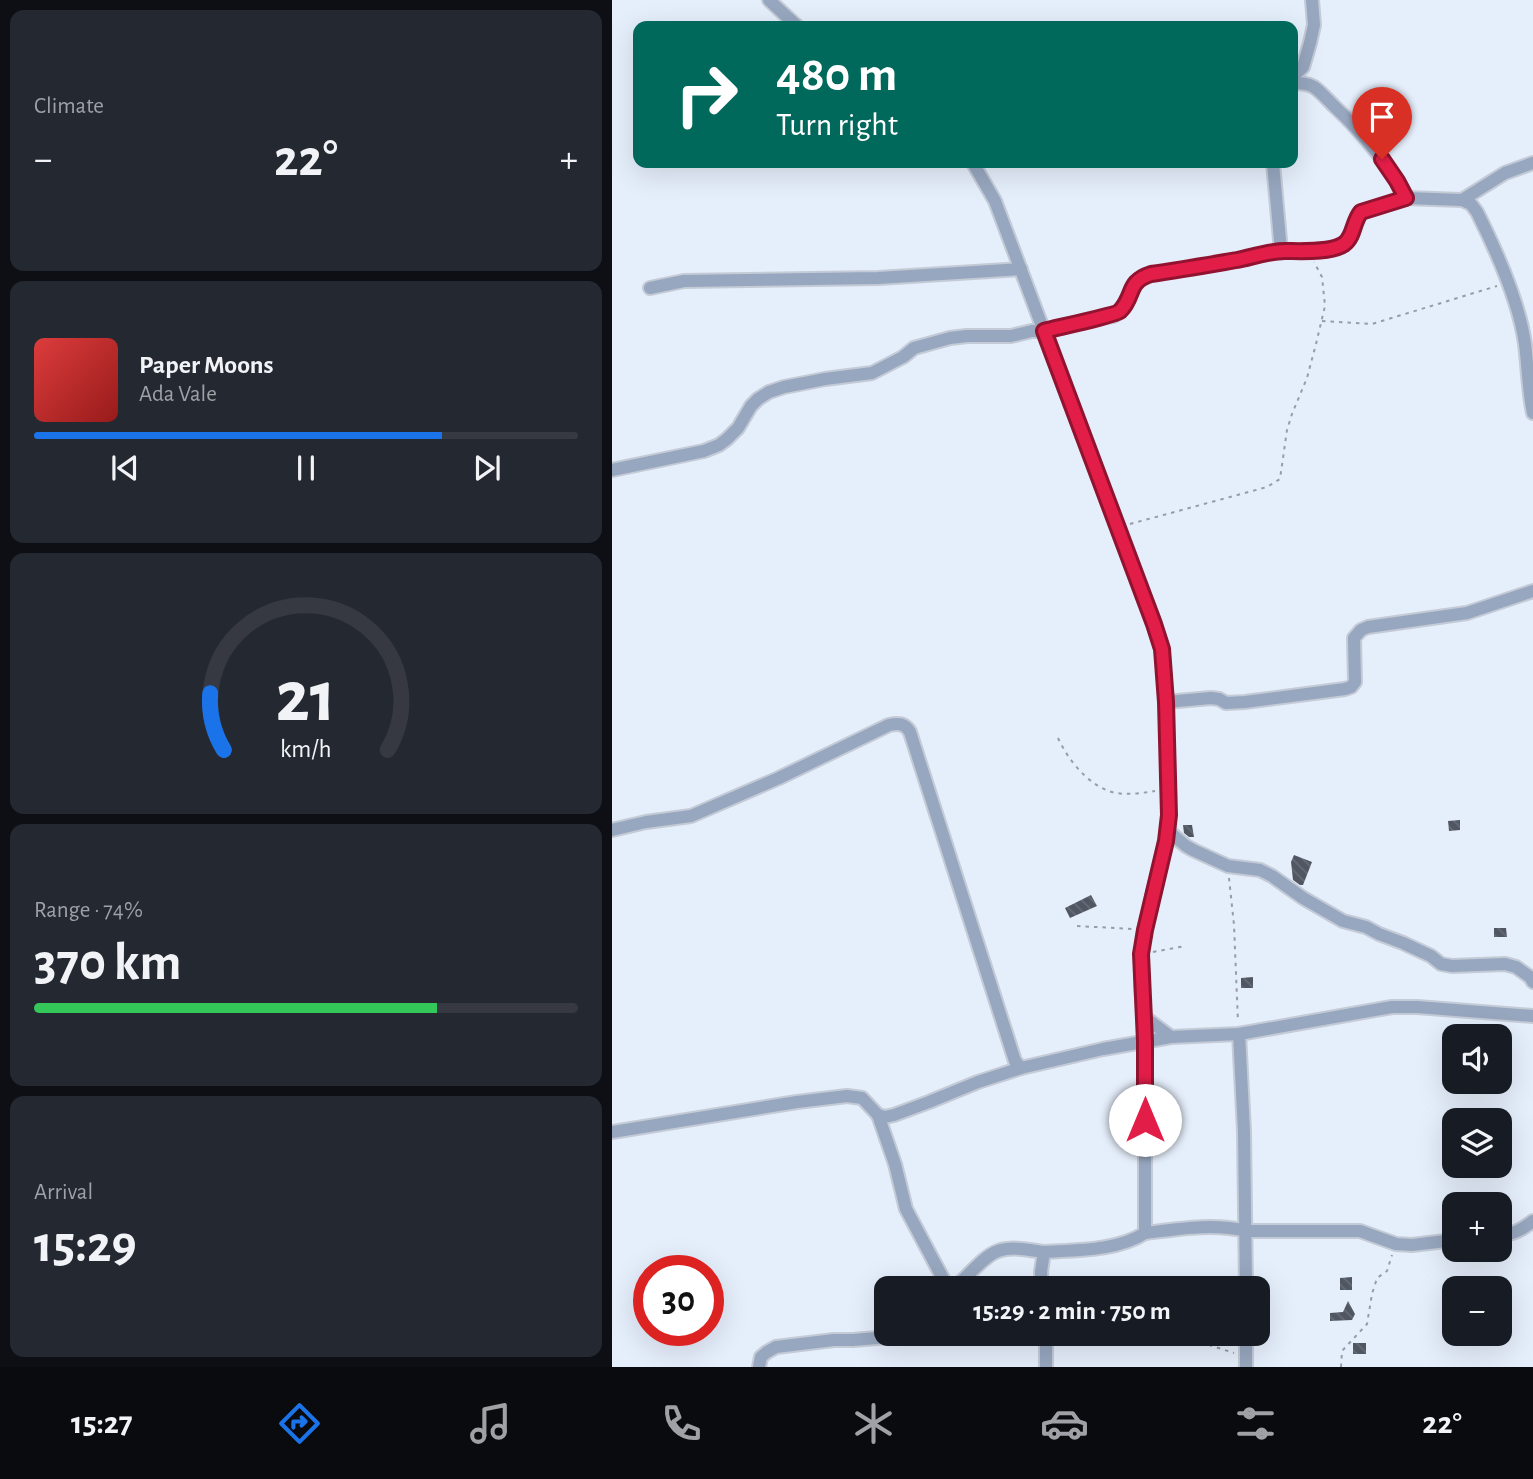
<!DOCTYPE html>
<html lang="en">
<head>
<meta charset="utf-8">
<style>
	:root { --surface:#171b24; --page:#242831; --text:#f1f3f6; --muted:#9ea1a6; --line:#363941; --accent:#1a73e8 }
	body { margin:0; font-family:"Alegreya Sans",sans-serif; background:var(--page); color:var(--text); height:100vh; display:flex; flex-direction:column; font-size:26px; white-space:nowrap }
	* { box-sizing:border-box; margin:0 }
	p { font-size:23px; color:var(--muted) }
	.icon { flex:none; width:38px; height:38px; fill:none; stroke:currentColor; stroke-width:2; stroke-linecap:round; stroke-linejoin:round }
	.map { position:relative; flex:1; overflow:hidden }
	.drawer { display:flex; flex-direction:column; gap:10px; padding:10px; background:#0d0f14; width:612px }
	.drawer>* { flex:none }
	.hud { position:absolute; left:21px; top:21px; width:665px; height:147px; border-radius:14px; box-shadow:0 7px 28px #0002; background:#00695c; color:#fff; overflow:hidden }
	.controls { position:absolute; left:830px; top:1024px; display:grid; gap:14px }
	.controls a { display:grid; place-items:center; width:70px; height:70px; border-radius:14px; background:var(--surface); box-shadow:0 7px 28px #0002; font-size:35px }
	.speed { position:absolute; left:21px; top:1255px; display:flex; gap:14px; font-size:35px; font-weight:700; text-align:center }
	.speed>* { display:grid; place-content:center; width:91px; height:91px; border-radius:50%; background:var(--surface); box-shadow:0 7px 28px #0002; line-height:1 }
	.speed .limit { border:10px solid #d22; background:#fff; color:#111 }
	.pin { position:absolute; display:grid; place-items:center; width:60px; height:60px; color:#fff; margin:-72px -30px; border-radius:50% 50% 50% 0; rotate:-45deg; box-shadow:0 0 7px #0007 }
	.pin .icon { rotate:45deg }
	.me { position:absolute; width:77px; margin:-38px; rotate:0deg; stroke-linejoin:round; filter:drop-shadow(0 0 5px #0008) }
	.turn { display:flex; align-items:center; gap:24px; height:147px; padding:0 28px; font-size:32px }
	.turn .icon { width:91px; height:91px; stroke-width:2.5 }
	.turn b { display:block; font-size:49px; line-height:60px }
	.big { font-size:52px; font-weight:700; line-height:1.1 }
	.drawer .widget { flex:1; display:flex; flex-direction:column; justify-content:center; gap:10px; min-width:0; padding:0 24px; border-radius:14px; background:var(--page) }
	.drawer .dial { align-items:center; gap:0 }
	.dial svg { height:182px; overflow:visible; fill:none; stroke:var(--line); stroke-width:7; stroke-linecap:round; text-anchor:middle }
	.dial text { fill:var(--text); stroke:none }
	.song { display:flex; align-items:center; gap:21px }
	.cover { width:84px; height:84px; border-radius:10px; background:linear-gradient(135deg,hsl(0 70% 55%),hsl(0 70% 35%)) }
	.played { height:7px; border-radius:4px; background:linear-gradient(90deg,var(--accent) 75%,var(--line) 75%) }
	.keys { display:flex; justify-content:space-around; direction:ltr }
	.heat { display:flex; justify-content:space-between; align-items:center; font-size:38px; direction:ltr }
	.charge { height:10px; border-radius:5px; background:linear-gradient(90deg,#34c759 74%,var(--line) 0) }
	.trip { position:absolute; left:262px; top:1276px; width:396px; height:70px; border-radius:14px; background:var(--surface); box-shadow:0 7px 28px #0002; font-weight:700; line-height:70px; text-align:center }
	.tabs { display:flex; height:112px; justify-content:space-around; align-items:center; background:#090b0e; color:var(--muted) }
	.tabs .icon { width:49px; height:49px }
	.tabs .on { color:var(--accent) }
	.tabs b { font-size:32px; color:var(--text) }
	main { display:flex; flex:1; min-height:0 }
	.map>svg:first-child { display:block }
	.building { fill:url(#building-back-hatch) }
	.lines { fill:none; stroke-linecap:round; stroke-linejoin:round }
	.minor-casing { stroke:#c4cbd7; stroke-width:16 }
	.path { stroke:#969da6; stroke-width:2; stroke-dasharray:3.5 5; stroke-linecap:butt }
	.minor { stroke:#97a7bf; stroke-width:12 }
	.route-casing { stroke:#92132f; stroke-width:18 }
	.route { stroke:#e11d48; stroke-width:12 }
</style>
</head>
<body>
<main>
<section class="drawer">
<div class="widget"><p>Climate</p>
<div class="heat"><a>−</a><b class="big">22°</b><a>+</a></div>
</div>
<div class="widget">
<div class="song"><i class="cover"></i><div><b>Paper Moons</b><p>Ada Vale</p></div></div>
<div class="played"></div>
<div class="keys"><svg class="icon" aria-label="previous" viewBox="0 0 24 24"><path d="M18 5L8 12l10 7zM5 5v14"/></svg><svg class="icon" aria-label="pause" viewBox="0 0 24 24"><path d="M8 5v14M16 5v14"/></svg><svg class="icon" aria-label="next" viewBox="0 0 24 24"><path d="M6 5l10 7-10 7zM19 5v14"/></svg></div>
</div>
<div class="widget dial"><svg viewBox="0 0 100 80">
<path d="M14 69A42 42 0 1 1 86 69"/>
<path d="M14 69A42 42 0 0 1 8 44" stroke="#1a73e8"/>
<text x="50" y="56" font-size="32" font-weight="700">21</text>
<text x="50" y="72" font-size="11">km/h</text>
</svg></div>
<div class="widget"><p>Range · 74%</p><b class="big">370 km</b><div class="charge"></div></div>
<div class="widget"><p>Arrival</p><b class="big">15:29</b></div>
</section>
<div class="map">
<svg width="921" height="1367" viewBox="0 0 921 1367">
	<defs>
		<pattern id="building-back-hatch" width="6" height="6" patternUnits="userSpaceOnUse" patternTransform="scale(1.75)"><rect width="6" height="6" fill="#505762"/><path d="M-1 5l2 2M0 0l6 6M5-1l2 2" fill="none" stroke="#666c75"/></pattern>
	</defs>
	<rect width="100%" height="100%" fill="#e5eefb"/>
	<g class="building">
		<polygon points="848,820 848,830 837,831 836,821"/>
		<polygon points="571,825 580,825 582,837 577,837 572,833"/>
		<polygon points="682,855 700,862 691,885 688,885 681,880 679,862"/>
		<polygon points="479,895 485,906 458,918 453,908"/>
		<polygon points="882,928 894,928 895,937 882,937"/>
		<polygon points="641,977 641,988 629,988 629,978"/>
		<polygon points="740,1277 740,1290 728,1290 728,1278"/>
		<polygon points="736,1301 743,1314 740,1320 718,1321 718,1313 731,1312"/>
		<polygon points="646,1325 654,1325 655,1337 646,1337"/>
		<rect x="741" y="1343" width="13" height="11"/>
	</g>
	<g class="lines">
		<defs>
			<g id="minor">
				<polyline points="157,0 185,26"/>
				<polyline points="681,76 691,67 698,43 702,25 700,0"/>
				<path d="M 681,83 C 688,83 695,83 702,87 C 709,92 716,100 722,106 C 751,133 776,163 794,198 L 850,200 L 859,204 L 865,212 C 884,250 907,301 913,344 C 916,367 916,390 921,413"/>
				<path d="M 361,163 L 383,201 L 542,624 L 550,649 L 554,702 L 557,815 L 556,831 L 532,930 L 529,954 L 529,983 L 533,1041 L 533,1233 C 505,1251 465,1250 432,1252 L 429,1272 L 430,1288"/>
				<polyline points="850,200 893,173 921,163"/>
				<path d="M 669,251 C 686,251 729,254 738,237 C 743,228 743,219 749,212 L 794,198"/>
				<polyline points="38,288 72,281 266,278 409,269"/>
				<polyline points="0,470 92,451 107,445 115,439 126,428 139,406 146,399 157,392 172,387 213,379 260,373 291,357 302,348 338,338 355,336 399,336 420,331 432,331 482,318 501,316 508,312 522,284 530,277 539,274 598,265 669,251 661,163"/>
				<polyline points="554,702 599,698 607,699 614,703 633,702 733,689 739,687 743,682 742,638 749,630 756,627 855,613 921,591"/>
				<path d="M 0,830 L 34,822 L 79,816 L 167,778 L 277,725 C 286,723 293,723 298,732 L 403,1061 L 409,1068 L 491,1049 L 559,1037 L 627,1034 L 780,1007 L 805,1007 L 921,1016"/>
				<polyline points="556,831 574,846 581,850 616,866 648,870 660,876 691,898 731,921 754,927 767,934 791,943 819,956 829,964 840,966 893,964 904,967 918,977 921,982"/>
				<polyline points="531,1016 559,1037"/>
				<polyline points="627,1034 632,1131 634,1288"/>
				<polyline points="266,1115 283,1164 294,1209 336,1288"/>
				<polyline points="0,1132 185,1102 235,1096 250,1098 266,1115 273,1117 282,1115 317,1102 366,1082 409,1068"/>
				<path d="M 533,1233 C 566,1229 601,1223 634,1231 L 748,1231 L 784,1244 L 800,1245 L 842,1240"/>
				<path d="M 887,1236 C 901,1234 910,1230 921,1221"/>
				<path d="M 342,1288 C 355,1278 371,1256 386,1251 C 400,1246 418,1250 432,1252"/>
				<polyline points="147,1367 149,1357 155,1352 164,1347 222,1340 241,1340 289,1336 299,1334"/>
				<polyline points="434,1367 434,1334"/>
				<polyline points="634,1367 634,1334"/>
			</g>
		</defs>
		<use href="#minor" class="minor-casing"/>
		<g class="path">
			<polyline points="710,321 760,324 885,286"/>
			<polyline points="518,524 655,487 668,479 675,430 680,414 695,378 704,344 713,306 710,277 702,262"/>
			<path d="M 446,738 C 456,760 478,788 504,793 C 517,795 530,793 543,791"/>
			<polyline points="617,878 622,925 626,1022"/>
			<polyline points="465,926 521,929"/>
			<polyline points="541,952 573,946"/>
			<polyline points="556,1334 563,1334 622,1353"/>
			<polyline points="446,1341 522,1334"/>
			<polyline points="729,1367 730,1351 755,1324 760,1294 765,1278 775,1271 780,1255"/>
		</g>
		<use href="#minor" class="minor"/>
	</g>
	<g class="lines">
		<defs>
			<path id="route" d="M 533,1120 L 533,1041 L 529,954 L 533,930 L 554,841 L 557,815 L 554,702 L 550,649 L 542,624 L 432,331 C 443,328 504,315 508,311 C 523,296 514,282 539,274 C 568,270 596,265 625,260 C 640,257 657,251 673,251 C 688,251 719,253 732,244 C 742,237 741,221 749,212 L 794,198 L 785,181 L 770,159"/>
		</defs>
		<use href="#route" class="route-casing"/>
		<use href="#route" class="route"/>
	</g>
</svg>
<div class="controls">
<a><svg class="icon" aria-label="sound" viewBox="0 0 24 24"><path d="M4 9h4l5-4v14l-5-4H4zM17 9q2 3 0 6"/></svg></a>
<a><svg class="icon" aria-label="layers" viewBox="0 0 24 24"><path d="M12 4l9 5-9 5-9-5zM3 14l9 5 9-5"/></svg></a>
<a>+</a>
<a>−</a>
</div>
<div class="speed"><div class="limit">30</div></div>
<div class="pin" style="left:770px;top:159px;background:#d93025"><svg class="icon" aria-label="arrive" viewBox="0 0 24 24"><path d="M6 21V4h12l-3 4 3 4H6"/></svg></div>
<svg class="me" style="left:533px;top:1120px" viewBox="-20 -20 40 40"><circle r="19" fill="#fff"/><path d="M0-13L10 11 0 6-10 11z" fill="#e11d48"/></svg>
<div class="trip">15:29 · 2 min · 750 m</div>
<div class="hud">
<div class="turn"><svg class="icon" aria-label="right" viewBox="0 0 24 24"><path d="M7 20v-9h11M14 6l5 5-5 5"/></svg><div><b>480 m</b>Turn right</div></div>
</div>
</div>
</main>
<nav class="tabs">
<b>15:27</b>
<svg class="icon on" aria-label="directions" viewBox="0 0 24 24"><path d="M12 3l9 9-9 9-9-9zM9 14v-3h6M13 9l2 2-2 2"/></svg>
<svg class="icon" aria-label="music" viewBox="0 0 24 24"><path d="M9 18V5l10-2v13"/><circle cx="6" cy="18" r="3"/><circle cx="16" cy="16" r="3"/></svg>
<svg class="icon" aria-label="phone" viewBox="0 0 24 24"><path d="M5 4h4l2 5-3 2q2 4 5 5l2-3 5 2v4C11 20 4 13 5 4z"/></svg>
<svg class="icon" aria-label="climate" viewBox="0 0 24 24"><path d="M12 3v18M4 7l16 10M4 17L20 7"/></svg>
<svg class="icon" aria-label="car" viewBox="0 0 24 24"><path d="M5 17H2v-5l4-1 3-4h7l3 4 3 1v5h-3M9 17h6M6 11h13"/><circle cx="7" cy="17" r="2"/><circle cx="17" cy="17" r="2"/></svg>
<svg class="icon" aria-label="filters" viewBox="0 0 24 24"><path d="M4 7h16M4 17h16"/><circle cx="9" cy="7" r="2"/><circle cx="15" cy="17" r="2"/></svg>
<b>22°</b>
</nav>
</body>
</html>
